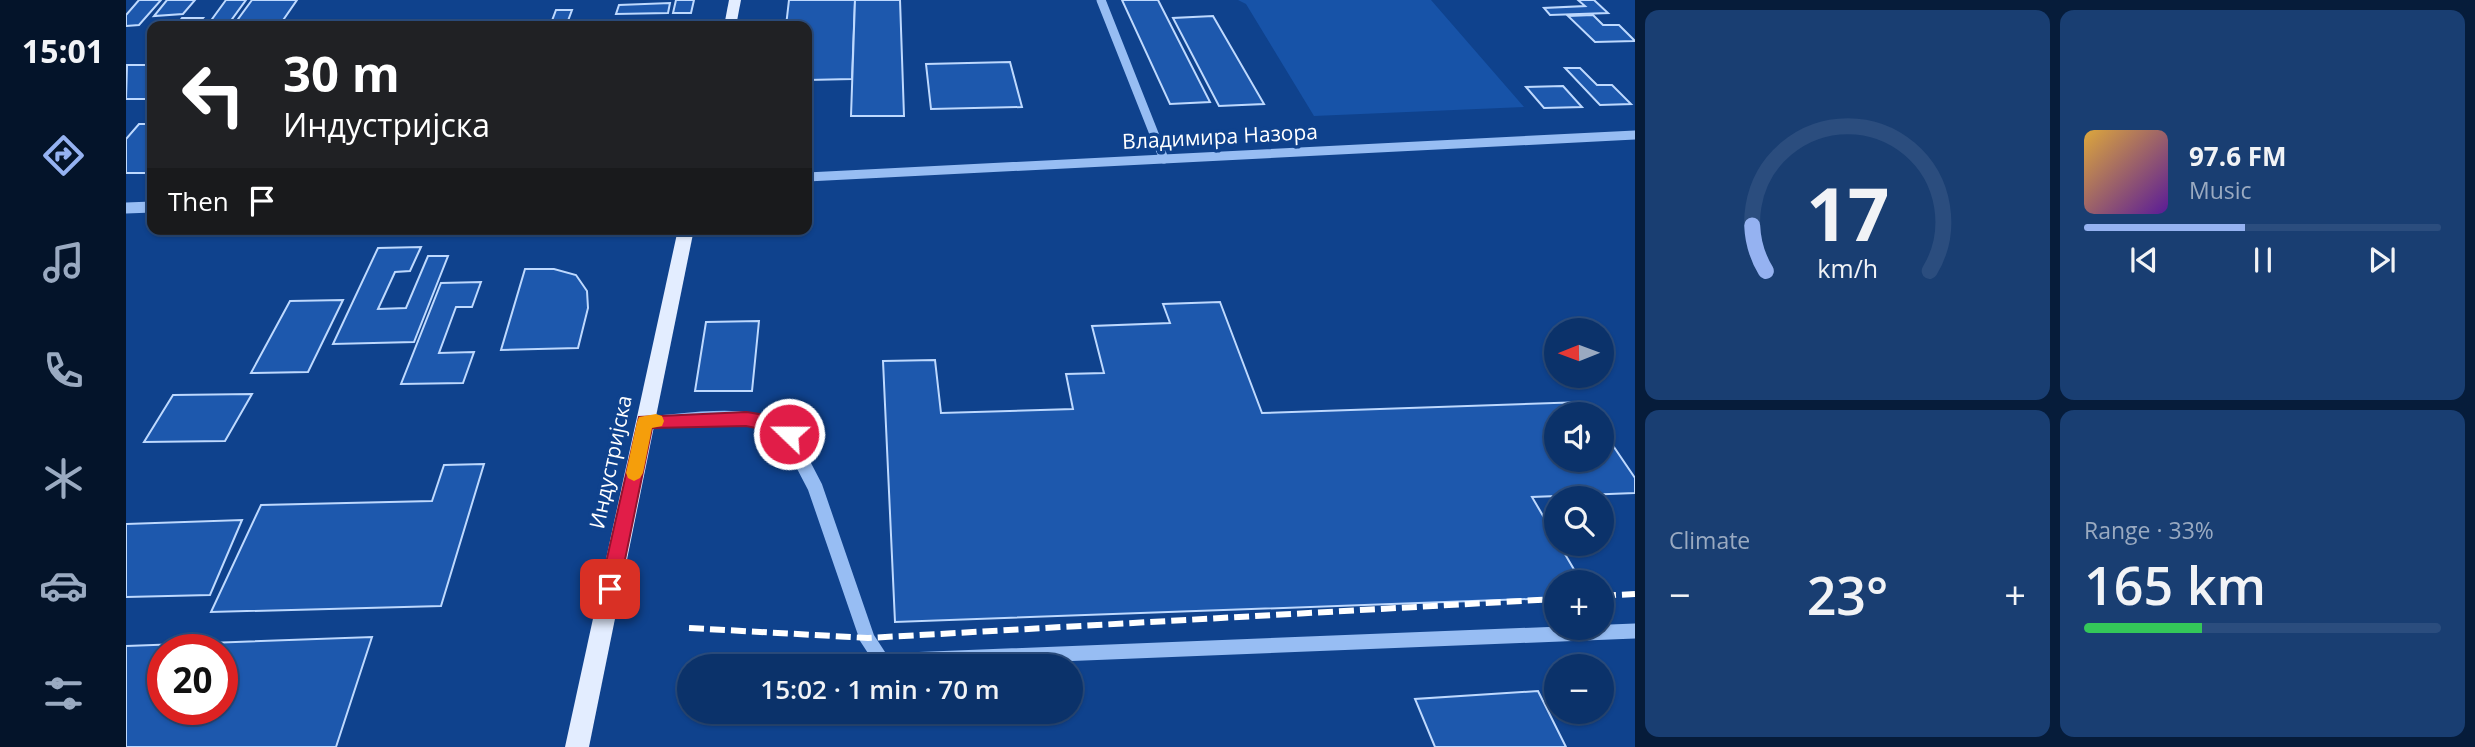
<!DOCTYPE html>
<html lang="en">
<head>
<meta charset="utf-8">
<style>
	:root { --surface:#0b326a; --page:#193e72; --text:#f1f3f6; --muted:#9aaac1; --line:#2b4d7e; --accent:#95b2f1 }
	body { margin:0; font-family:"Open Sans",sans-serif; background:var(--page); color:var(--text); height:100vh; display:flex; flex-direction:column; font-size:26px; white-space:nowrap }
	* { box-sizing:border-box; margin:0 }
	p { font-size:23px; color:var(--muted) }
	.icon { flex:none; width:38px; height:38px; fill:none; stroke:currentColor; stroke-width:2; stroke-linecap:round; stroke-linejoin:round }
	.map { position:relative; flex:1; overflow:hidden }
	.sheet { display:flex; flex-direction:column; gap:10px; padding:10px; background:#061c3a; width:840px }
	.sheet>* { flex:none }
	.hud { position:absolute; left:21px; top:21px; width:665px; height:214px; border-radius:14px; box-shadow:0 2px 5px #0004,0 0 0 2px var(--line); background:#202124; color:#fff; overflow:hidden }
	.needle { width:46px; rotate:269deg }
	.tools { position:absolute; left:1418px; top:318px; display:grid; gap:14px }
	.tools a { display:grid; place-items:center; width:70px; height:70px; border-radius:50%; background:var(--surface); box-shadow:0 2px 5px #0004,0 0 0 2px var(--line); font-size:35px }
	.speed { position:absolute; left:21px; top:634px; display:flex; gap:14px; font-size:35px; font-weight:700; text-align:center }
	.speed>* { display:grid; place-content:center; width:91px; height:91px; border-radius:50%; background:var(--surface); box-shadow:0 2px 5px #0004,0 0 0 2px var(--line); line-height:1 }
	.speed .limit { border:10px solid #d22; background:#fff; color:#111 }
	.pin { position:absolute; display:grid; place-items:center; width:60px; height:60px; color:#fff; margin:-30px; border-radius:14px; box-shadow:0 4px 10px #0006 }
	.me { position:absolute; width:77px; margin:-38px; rotate:292deg; stroke-linejoin:round; filter:drop-shadow(0 0 5px #0008) }
	.turn { display:flex; align-items:center; gap:24px; height:147px; padding:0 21px; font-size:32px }
	.turn .icon { width:91px; height:91px; stroke-width:2.5 }
	.turn b { display:block; font-size:49px; line-height:60px }
	.then { display:flex; align-items:center; height:66px; padding:0 21px; background:#0003; gap:14px; font-size:26px }
	.big { font-size:52px; font-weight:600; line-height:1.1 }
	.sheet .widget { flex:1; display:flex; flex-direction:column; justify-content:center; gap:10px; min-width:0; padding:0 24px; border-radius:14px; background:var(--page) }
	.sheet .dial { align-items:center; gap:0 }
	.dial svg { height:182px; overflow:visible; fill:none; stroke:var(--line); stroke-width:7; stroke-linecap:round; text-anchor:middle }
	.dial text { fill:var(--text); stroke:none }
	.song { display:flex; align-items:center; gap:21px }
	.cover { width:84px; height:84px; border-radius:10px; background:linear-gradient(135deg,hsl(40 70% 55%),hsl(270 70% 35%)) }
	.played { height:7px; border-radius:4px; background:linear-gradient(90deg,var(--accent) 45%,var(--line) 45%) }
	.keys { display:flex; justify-content:space-around; direction:ltr }
	.heat { display:flex; justify-content:space-between; align-items:center; font-size:38px; direction:ltr }
	.charge { height:10px; border-radius:5px; background:linear-gradient(90deg,#34c759 33%,var(--line) 0) }
	.sheet .tiles { flex:1; display:grid; gap:10px; grid-template-columns:repeat(2,1fr) }
	.trip { position:absolute; left:551px; top:654px; width:406px; height:70px; border-radius:35px; background:var(--surface); box-shadow:0 2px 5px #0004,0 0 0 2px var(--line); font-weight:600; line-height:70px; text-align:center }
	main { display:flex; flex:1; min-height:0 }
	.tabs { display:flex; flex-direction:column; width:126px; justify-content:space-around; align-items:center; background:#04142a; color:var(--muted) }
	.tabs .icon { width:49px; height:49px }
	.tabs .selected { color:var(--accent) }
	.tabs b { font-size:32px; color:var(--text) }
	.map>svg:first-child { display:block }
	.green { fill:#1753a8 }
	.building { fill:#1d58ad; stroke:#bed9fe; stroke-width:2; fill-rule:evenodd }
	.lines { fill:none; stroke-linecap:round; stroke-linejoin:round }
	.minor-far2 { stroke:#97bdf3; stroke-width:9 }
	.minor-far1 { stroke:#97bdf3; stroke-width:11 }
	.minor { stroke:#97bdf3; stroke-width:15 }
	.major { fill:#e3edff; fill-rule:evenodd }
	.rail { stroke:#fff; stroke-width:6; stroke-dasharray:15 6; stroke-linecap:butt }
	.route { fill:#e11d48; stroke:#92132f; stroke-width:2 }
	.slow { fill:#f59e0b }
	.labels { text-anchor:middle; stroke-width:7; stroke-linejoin:round; paint-order:stroke }
	.street-label { font-size:21px; fill:#fff; stroke:#0f428d }
</style>
</head>
<body>
<main>
<nav class="tabs">
<b>15:01</b>
<svg class="icon selected" aria-label="directions" viewBox="0 0 24 24"><path d="M12 3l9 9-9 9-9-9zM9 14v-3h6M13 9l2 2-2 2"/></svg>
<svg class="icon" aria-label="music" viewBox="0 0 24 24"><path d="M9 18V5l10-2v13"/><circle cx="6" cy="18" r="3"/><circle cx="16" cy="16" r="3"/></svg>
<svg class="icon" aria-label="phone" viewBox="0 0 24 24"><path d="M5 4h4l2 5-3 2q2 4 5 5l2-3 5 2v4C11 20 4 13 5 4z"/></svg>
<svg class="icon" aria-label="climate" viewBox="0 0 24 24"><path d="M12 3v18M4 7l16 10M4 17L20 7"/></svg>
<svg class="icon" aria-label="car" viewBox="0 0 24 24"><path d="M5 17H2v-5l4-1 3-4h7l3 4 3 1v5h-3M9 17h6M6 11h13"/><circle cx="7" cy="17" r="2"/><circle cx="17" cy="17" r="2"/></svg>
<svg class="icon" aria-label="filters" viewBox="0 0 24 24"><path d="M4 7h16M4 17h16"/><circle cx="9" cy="7" r="2"/><circle cx="15" cy="17" r="2"/></svg>
</nav>
<div class="map">
<svg width="1509" height="747" viewBox="0 0 1509 747">
	<rect width="100%" height="100%" fill="#0f428d"/>
	<polygon class="green" points="1112,0 1305,0 1398,107 1188,116 1120,4"/>
	<g class="building">
		<polygon points="13,0 35,0 13,25 0,26 0,15"/>
		<polygon points="41,0 69,0 57,14 28,16"/>
		<polygon points="100,0 120,0 101,26 81,26"/>
		<polygon points="126,0 171,0 153,26 107,26"/>
		<polygon points="550,0 568,0 565,13 547,13"/>
		<polygon points="663,0 729,0 726,79 681,80 681,26 660,26"/>
		<polygon points="729,0 774,0 778,116 725,116"/>
		<polygon points="996,0 1032,0 1084,102 1044,104"/>
		<polygon points="1452,0 1468,0 1482,13 1424,15 1418,8 1459,6"/>
		<polygon points="544,3 542,13 490,14 493,5"/>
		<polygon points="430,10 446,10 440,26 424,26"/>
		<polygon points="1467,15 1477,25 1493,25 1509,41 1469,42 1442,16"/>
		<polygon points="1087,16 1138,104 1093,106 1047,18"/>
		<polygon points="56,18 77,18 70,26 50,26"/>
		<polygon points="884,62 896,107 805,109 800,64"/>
		<polygon points="1,65 26,65 26,99 0,99"/>
		<polygon points="1439,68 1454,68 1471,85 1486,85 1505,104 1474,105"/>
		<polygon points="1437,86 1456,107 1418,108 1400,87"/>
		<polygon points="13,124 26,124 26,166 21,173 0,173 0,139"/>
		<polygon points="295,247 284,271 269,272 252,309 280,308 302,256 322,256 288,342 207,344 252,248"/>
		<polygon points="399,269 428,269 450,275 461,291 462,308 452,348 375,350"/>
		<polygon points="355,282 346,307 330,307 313,353 348,352 337,383 275,384 315,283"/>
		<polygon points="217,300 182,372 125,373 164,301"/>
		<polygon points="1094,302 1136,413 1458,402 1467,415 1430,415 1430,460 1475,460 1475,428 1509,478 1509,493 1406,497 1430,538 1430,544 1433,544 1456,583 1430,583 1430,598 769,622 757,361 809,360 815,413 947,409 940,374 978,373 966,326 1044,323 1037,304"/>
		<polygon points="633,321 626,391 569,391 580,322"/>
		<polygon points="126,394 99,441 18,442 47,395"/>
		<polygon points="358,464 315,606 85,612 135,505 306,501 318,465"/>
		<polygon points="116,520 84,595 0,597 0,524"/>
		<path d="M 246,637 L 210,747 L 0,747 L 0,646 ZM 37,649 L 96,649 L 96,709 L 37,709 Z"/>
		<polygon points="1412,691 1440,747 1309,747 1289,699"/>
	</g>
	<g class="lines">
		<g class="minor-far2">
			<polyline points="975,0 1038,159"/>
			<polyline points="681,177 1509,135"/>
		</g>
		<g class="minor-far1">
			<polyline points="0,208 26,207"/>
			<path d="M 519,422 C 560,420 636,403 664,439"/>
		</g>
		<polyline class="minor" points="663,437 689,487 741,638 756,661 1509,631"/>
		<g class="major">
			<polygon points="603,0 615,0 610,26 598,26"/>
			<polygon points="552,229 568,229 463,747 439,747"/>
		</g>
		<g class="rail">
			<polyline points="1475,596 1509,594"/>
			<polyline points="563,628 742,638 1430,599"/>
		</g>
	</g>
	<path class="route" d="M 620,412 C 638,415 661,417 671,434 L 668,439 L 663,441 L 645,431 L 620,426 L 526,428 L 493,589 L 491,595 L 484,598 L 477,595 L 474,589 L 513,417 Z"/>
	<polygon class="slow" points="530,414 536,416 538,421 536,426 526,428 517,473 514,478 508,481 502,478 500,473 511,422 513,417"/>
	<g class="labels">
		<g class="street-label">
			<text transform="translate(1094 137) rotate(-3)" y="7">Владимира Назора</text>
			<text transform="translate(485 462) rotate(-78)" y="7">Индустријска</text>
		</g>
	</g>
</svg>
<div class="tools">
<a><svg class="needle" viewBox="-14 -14 28 28"><path d="M0-13l5 13h-10z" fill="#e53935"/><path d="M0 13l5-13h-10z" fill="#9aaac1"/></svg></a>
<a><svg class="icon" aria-label="sound" viewBox="0 0 24 24"><path d="M4 9h4l5-4v14l-5-4H4zM17 9q2 3 0 6"/></svg></a>
<a><svg class="icon" aria-label="search" viewBox="0 0 24 24"><circle cx="10" cy="10" r="6"/><path d="M15 15l6 6"/></svg></a>
<a>+</a>
<a>−</a>
</div>
<div class="speed"><div class="limit">20</div></div>
<div class="pin" style="left:484px;top:589px;background:#d93025"><svg class="icon" aria-label="arrive" viewBox="0 0 24 24"><path d="M6 21V4h12l-3 4 3 4H6"/></svg></div>
<svg class="me" style="left:663px;top:434px" viewBox="-20 -20 40 40"><circle r="17" fill="#e11d48" stroke="#fff" stroke-width="3"/><path d="M0-11L8 9 0 5-8 9z" fill="#fff"/></svg>
<div class="trip">15:02 · 1 min · 70 m</div>
<div class="hud">
<div class="turn"><svg class="icon" aria-label="left" viewBox="0 0 24 24"><path d="M17 20v-9H6M10 6l-5 5 5 5"/></svg><div><b>30 m</b>Индустријска</div></div>
<div class="then">Then<svg class="icon" aria-label="arrive" viewBox="0 0 24 24"><path d="M6 21V4h12l-3 4 3 4H6"/></svg></div>
</div>
</div>
<section class="sheet">
<div class="tiles">
<div class="widget dial"><svg viewBox="0 0 100 80">
<path d="M14 69A42 42 0 1 1 86 69"/>
<path d="M14 69A42 42 0 0 1 8 49" stroke="#95b2f1"/>
<text x="50" y="56" font-size="32" font-weight="700">17</text>
<text x="50" y="72" font-size="11">km/h</text>
</svg></div>
<div class="widget">
<div class="song"><i class="cover"></i><div><b>97.6 FM</b><p>Music</p></div></div>
<div class="played"></div>
<div class="keys"><svg class="icon" aria-label="previous" viewBox="0 0 24 24"><path d="M18 5L8 12l10 7zM5 5v14"/></svg><svg class="icon" aria-label="pause" viewBox="0 0 24 24"><path d="M8 5v14M16 5v14"/></svg><svg class="icon" aria-label="next" viewBox="0 0 24 24"><path d="M6 5l10 7-10 7zM19 5v14"/></svg></div>
</div>
<div class="widget"><p>Climate</p>
<div class="heat"><a>−</a><b class="big">23°</b><a>+</a></div>
</div>
<div class="widget"><p>Range · 33%</p><b class="big">165 km</b><div class="charge"></div></div>
</div>
</section>
</main>
</body>
</html>
